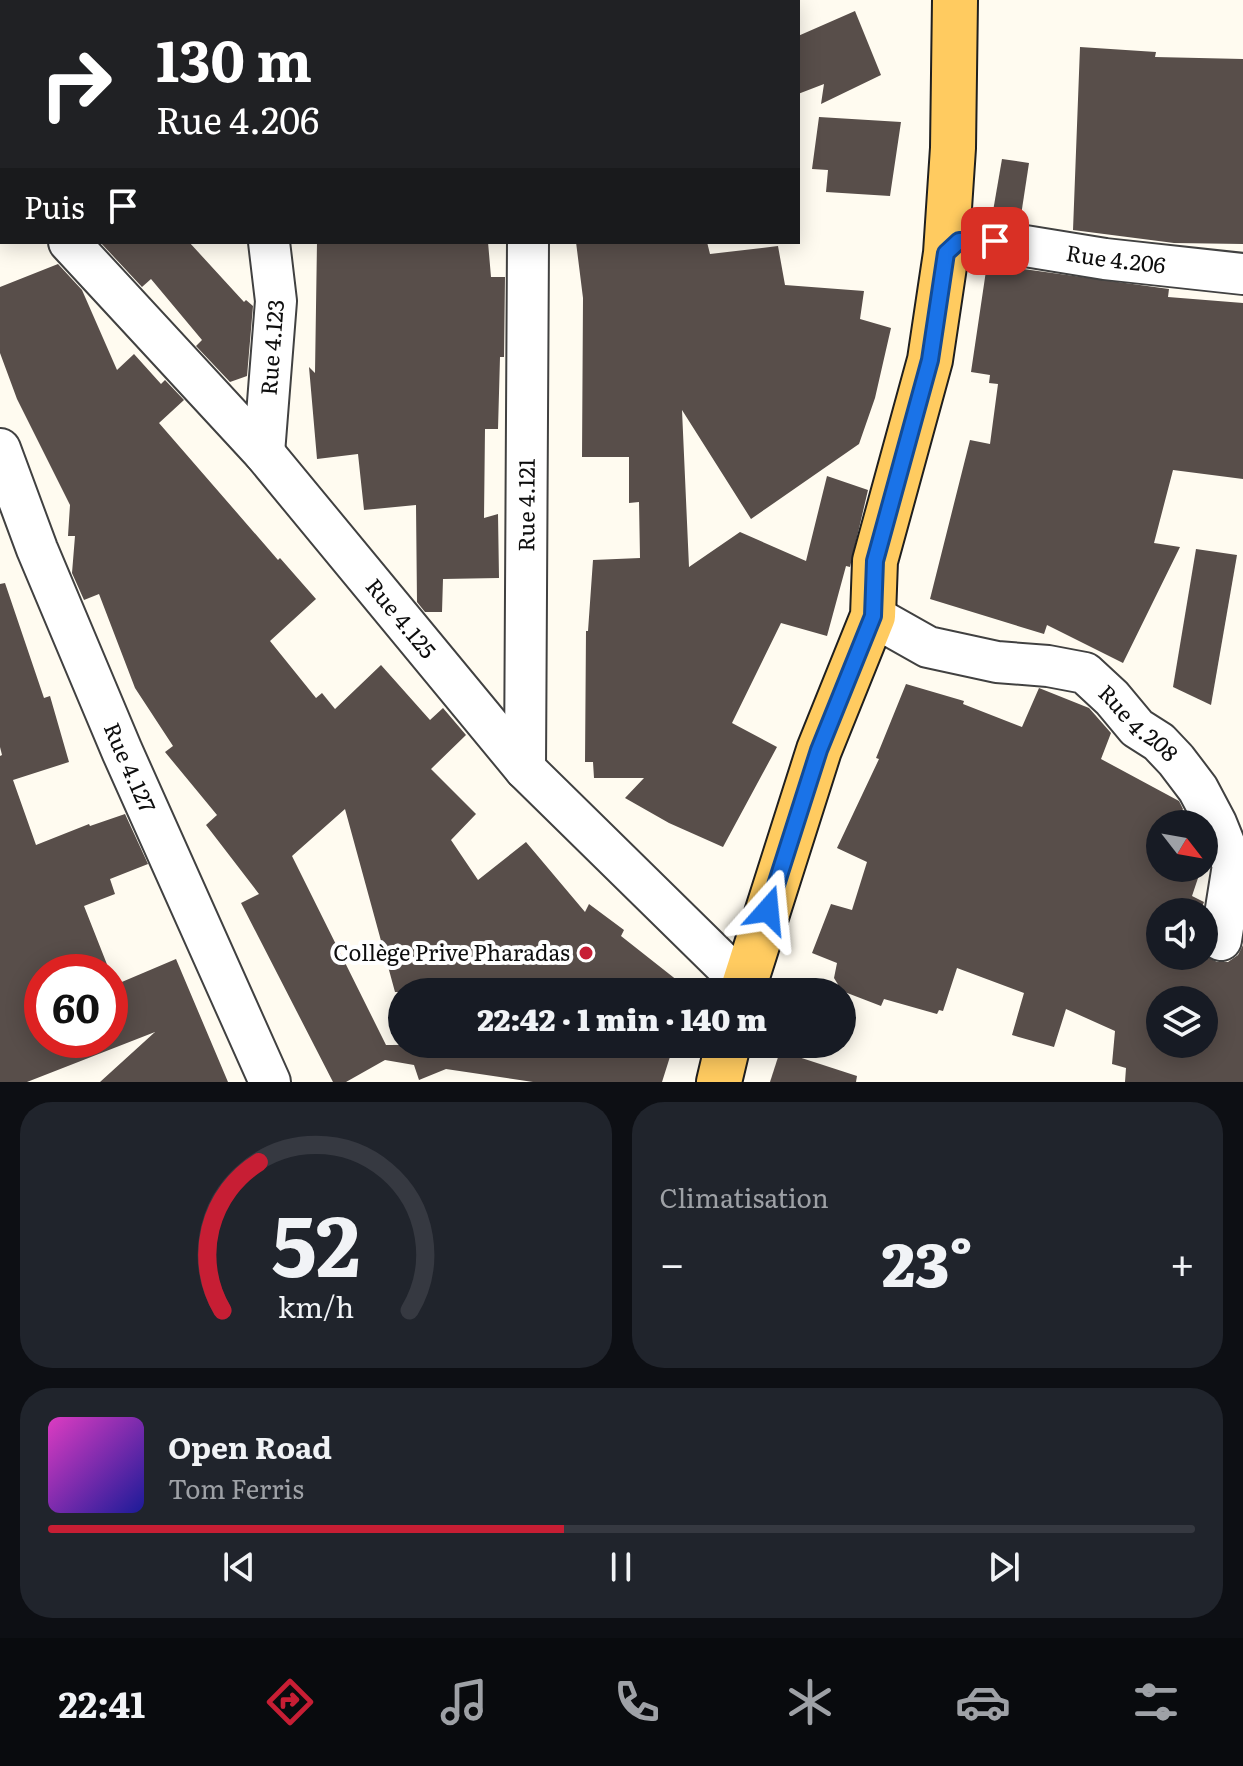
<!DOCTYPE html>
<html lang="fr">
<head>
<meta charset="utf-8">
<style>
	:root { --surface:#171b24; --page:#20242c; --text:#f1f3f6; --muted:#9ea1a6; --line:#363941; --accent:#c71e34 }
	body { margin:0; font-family:Literata,serif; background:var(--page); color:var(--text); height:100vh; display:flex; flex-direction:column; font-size:30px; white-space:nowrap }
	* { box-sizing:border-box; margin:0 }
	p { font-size:26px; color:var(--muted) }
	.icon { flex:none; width:44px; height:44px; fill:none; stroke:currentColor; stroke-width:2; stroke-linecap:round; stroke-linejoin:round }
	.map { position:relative; height:1082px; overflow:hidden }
	.details { display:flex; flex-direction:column; gap:20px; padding:20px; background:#0d0f14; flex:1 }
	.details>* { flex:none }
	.banner { position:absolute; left:0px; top:0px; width:800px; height:244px; box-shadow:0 4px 20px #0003; background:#202124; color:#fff; overflow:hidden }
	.needle { width:52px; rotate:121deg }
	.buttons { position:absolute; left:1146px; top:810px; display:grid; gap:16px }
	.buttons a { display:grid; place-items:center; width:72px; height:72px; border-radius:50%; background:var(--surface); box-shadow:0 4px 20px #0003; font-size:40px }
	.speed { position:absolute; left:24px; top:954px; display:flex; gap:16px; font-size:40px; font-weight:700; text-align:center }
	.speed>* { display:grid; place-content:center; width:104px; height:104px; border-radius:50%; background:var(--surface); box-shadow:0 4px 20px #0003; line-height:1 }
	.speed .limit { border:12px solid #d22; background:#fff; color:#111 }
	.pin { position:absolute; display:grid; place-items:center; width:68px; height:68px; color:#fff; margin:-34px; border-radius:16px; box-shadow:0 4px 12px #0006 }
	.me { position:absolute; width:88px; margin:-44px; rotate:18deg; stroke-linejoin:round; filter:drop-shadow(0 0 6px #0008) }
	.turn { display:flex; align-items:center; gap:28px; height:168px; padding:0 24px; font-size:36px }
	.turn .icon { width:104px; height:104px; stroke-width:2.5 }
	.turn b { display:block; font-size:56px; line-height:68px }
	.then { display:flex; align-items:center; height:76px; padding:0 24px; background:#0003; gap:16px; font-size:30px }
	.big { font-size:60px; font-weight:800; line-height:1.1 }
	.details .card { flex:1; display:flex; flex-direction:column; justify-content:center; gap:12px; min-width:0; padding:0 28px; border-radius:32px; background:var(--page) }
	.details .dial { align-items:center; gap:0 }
	.dial svg { height:208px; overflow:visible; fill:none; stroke:var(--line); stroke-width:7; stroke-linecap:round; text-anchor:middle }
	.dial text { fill:var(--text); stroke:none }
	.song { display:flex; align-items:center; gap:24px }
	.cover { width:96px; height:96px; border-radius:12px; background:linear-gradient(135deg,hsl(310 70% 55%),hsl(240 70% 35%)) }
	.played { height:8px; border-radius:4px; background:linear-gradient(90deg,var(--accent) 45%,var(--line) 45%) }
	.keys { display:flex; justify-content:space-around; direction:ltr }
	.heat { display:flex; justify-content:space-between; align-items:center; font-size:44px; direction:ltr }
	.details .tiles { flex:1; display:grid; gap:20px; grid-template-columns:1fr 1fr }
	.card:last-child { grid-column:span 2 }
	.trip { position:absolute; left:388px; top:978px; width:468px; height:80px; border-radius:40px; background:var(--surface); box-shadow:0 4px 20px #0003; font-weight:800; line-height:80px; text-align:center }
	.tabs { display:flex; height:128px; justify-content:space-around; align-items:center; background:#090b0e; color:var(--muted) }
	.tabs .icon { width:56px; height:56px }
	.tabs .on { color:var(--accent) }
	.tabs b { font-size:36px; color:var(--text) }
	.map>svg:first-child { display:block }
	.building { fill:#584e4a; fill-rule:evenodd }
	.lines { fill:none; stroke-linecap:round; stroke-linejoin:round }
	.minor-casing { stroke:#414141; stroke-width:44 }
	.primary-casing { stroke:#1f1f1f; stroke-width:48 }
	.minor { stroke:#fff; stroke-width:40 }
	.primary { stroke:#ffcb60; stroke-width:44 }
	.route-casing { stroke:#114b97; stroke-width:20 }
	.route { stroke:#1a73e8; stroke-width:14 }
	.poi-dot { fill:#c71e34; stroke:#fff; stroke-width:3 }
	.labels { text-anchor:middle; stroke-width:8; stroke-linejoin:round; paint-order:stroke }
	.street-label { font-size:22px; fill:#0e0e0e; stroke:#fff }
	.poi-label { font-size:22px; fill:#0e0e0e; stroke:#fff; text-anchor:end }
</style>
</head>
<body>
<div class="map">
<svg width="1243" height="1082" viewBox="0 0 1243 1082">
	<rect width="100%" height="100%" fill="#fffbf0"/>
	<g class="building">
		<polygon points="855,11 881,75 821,104 824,84 798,94 798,36"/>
		<polygon points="1080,47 1156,52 1155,57 1243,59 1243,244 1174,243 1073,230"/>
		<polygon points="819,117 901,122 890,196 826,192 828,170 812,169"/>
		<polygon points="1002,159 1029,163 1020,222 992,217"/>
		<polygon points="100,242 189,242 244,302 246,300 253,306 247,376 230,382 196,346 202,340 151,279 142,287"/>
		<polygon points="317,242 488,242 491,277 505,277 504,357 500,357 498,429 485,429 484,518 498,514 499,578 443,579 442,612 425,612 417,602 416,505 364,510 358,454 317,459 309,367 315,373"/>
		<polygon points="576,242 707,242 710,254 778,246 785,285 864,291 860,319 891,328 875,398 859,444 751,519 682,410 689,567 740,532 806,561 827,476 868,490 850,567 846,566 827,636 781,623 732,723 777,747 723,847 669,823 625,798 644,778 594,778 593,762 585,762 586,631 588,631 593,560 640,558 639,502 629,503 629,457 582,457 583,298"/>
		<polygon points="58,264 82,290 117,370 134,354 161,384 165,380 184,400 159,423 278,560 280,558 316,599 270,641 316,698 322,693 335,709 381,665 430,720 443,708 466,735 431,769 476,814 451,840 478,880 526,842 585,912 589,904 624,930 621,936 692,992 395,992 345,809 292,856 386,1045 674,1044 662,1082 533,1082 446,1069 419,1080 414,1065 385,1060 346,1082 333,1082 241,903 259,894 206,825 217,815 165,752 173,746 135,688 99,594 84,600 72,573 75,536 68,536 70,505 17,399 0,353 0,287"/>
		<polygon points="987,264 1169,289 1168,297 1243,303 1243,479 1173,470 1154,543 1180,547 1123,663 1047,625 1044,634 930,599 970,440 990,444 998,384 989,383 990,375 971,372"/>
		<polygon points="1196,549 1237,555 1211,705 1173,687"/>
		<polygon points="5,583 44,698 50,696 69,762 13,780 36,845 89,824 90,826 125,814 148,864 110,879 115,894 84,906 110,972 42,972 42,1040 110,1040 110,987 176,959 228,1082 100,1082 155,1032 27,1082 0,1082 0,756 2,755 0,747 0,584"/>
		<path d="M 906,684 L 964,701 L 963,704 L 1022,727 L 1039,688 L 1089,708 L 1111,733 L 1101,759 L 1179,801 L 1183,809 L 1175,824 L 1160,824 L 1160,854 L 1157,861 L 1160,862 L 1160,868 L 1179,868 L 1199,875 L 1192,896 L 1204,902 L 1200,912 L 1160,912 L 1160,956 L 1204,955 L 1217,962 L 1228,962 L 1238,955 L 1243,945 L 1243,1082 L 1125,1082 L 1126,1068 L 1112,1064 L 1115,1031 L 1066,1009 L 1054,1047 L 1012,1035 L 1024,993 L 957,968 L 943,1011 L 939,1010 L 937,1014 L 884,999 L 881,1006 L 842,991 L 834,978 L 837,963 L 812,953 L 831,904 L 852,910 L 867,862 L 837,848 L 879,759 L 876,758 ZM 1160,1000 L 1204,1000 L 1204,1044 L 1160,1044 Z"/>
		<polygon points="780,1051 857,1076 856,1082 770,1082"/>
	</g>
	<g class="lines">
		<defs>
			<g id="minor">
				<polyline points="183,0 185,2"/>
				<polyline points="493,0 494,2"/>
				<polyline points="0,167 2,169"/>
				<polyline points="0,200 2,198"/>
				<path id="s1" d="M 69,242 L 264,453 L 525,769 L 744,984"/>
				<path id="s2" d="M 946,253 L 959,241 L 995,241 L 1105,259 L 1243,274"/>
				<path id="s3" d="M 0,449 L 37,549 L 122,751 L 270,1082"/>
				<path id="s4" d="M 264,453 L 276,301 L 269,242"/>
				<path id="s5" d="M 873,616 L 928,647 L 997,662 L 1048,666 L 1085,673 L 1112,698 L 1137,728 L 1159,742 L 1176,760 L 1198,789 L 1216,823 L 1233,865 L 1221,940"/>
				<path id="s6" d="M 525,769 L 528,242"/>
			</g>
			<g id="primary">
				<polyline points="742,992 819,750 873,616 875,561 930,360 946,253 953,148 955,0"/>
				<polyline points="719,1082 728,1044"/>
			</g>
		</defs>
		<use href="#minor" class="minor-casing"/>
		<use href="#primary" class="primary-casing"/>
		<use href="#minor" class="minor"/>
		<use href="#primary" class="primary"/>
	</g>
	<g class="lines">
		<defs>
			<polyline id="route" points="768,910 819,750 873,616 875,561 930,360 946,253 959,241 995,241"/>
		</defs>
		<use href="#route" class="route-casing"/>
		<use href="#route" class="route"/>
	</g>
	<circle class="poi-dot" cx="586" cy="953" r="8"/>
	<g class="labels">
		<g class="street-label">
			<text dy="8" stroke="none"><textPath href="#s2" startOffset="176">Rue 4.206</textPath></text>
			<text dy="8" stroke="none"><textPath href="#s4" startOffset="106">Rue 4.123</textPath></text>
			<text dy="8" stroke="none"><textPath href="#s6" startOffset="264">Rue 4.121</textPath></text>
			<text dy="8" stroke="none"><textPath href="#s1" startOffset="502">Rue 4.125</textPath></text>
			<text dy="8" stroke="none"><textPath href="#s5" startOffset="296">Rue 4.208</textPath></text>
			<text dy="8" stroke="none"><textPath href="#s3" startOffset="344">Rue 4.127</textPath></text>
		</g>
		<g class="poi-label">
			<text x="570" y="961">Collège Prive Pharadas</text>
		</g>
	</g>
</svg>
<div class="buttons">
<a><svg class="needle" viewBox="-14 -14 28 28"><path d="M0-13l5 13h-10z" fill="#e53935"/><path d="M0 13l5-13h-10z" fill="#9ea1a6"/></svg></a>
<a><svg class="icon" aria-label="sound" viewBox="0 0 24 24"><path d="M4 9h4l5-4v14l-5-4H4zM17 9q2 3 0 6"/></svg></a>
<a><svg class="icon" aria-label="layers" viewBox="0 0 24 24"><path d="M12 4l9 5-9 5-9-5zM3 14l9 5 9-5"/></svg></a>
</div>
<div class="speed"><div class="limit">60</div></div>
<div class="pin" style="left:995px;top:241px;background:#d93025"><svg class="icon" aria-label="arrive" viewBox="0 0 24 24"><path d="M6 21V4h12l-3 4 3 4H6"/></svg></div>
<svg class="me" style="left:768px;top:910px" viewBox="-20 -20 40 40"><path d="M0-17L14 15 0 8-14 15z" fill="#1a73e8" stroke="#fff" stroke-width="4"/></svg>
<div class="trip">22:42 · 1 min · 140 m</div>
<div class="banner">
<div class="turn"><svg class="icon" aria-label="right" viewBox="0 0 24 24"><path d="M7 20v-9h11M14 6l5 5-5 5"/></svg><div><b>130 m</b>Rue 4.206</div></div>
<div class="then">Puis<svg class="icon" aria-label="arrive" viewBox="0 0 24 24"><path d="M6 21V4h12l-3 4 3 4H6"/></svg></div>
</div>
</div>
<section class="details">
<div class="tiles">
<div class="card dial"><svg viewBox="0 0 100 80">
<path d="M14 69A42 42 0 1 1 86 69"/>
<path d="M14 69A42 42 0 0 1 28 12" stroke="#c71e34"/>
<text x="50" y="56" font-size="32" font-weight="700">52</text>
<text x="50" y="72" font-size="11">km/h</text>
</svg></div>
<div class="card"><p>Climatisation</p>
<div class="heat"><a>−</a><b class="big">23°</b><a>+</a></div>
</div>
<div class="card">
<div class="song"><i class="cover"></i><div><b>Open Road</b><p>Tom Ferris</p></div></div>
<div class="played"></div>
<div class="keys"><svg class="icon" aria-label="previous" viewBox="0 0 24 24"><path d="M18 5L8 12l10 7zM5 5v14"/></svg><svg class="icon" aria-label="pause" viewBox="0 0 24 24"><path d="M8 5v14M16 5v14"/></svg><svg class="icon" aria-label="next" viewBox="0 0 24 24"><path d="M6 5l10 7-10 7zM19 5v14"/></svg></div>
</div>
</div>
</section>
<nav class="tabs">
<b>22:41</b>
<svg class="icon on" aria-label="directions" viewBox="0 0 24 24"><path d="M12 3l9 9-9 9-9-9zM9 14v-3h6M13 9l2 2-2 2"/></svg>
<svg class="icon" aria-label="music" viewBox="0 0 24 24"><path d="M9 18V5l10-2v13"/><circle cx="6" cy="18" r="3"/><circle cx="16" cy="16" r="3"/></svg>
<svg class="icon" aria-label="phone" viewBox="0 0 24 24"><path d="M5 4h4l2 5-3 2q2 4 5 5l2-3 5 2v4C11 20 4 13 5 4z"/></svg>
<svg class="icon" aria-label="climate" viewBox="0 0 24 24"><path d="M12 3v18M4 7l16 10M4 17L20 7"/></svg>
<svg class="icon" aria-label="car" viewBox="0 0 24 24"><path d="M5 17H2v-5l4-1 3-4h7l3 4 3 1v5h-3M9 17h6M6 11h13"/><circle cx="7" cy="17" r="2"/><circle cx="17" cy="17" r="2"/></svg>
<svg class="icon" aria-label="filters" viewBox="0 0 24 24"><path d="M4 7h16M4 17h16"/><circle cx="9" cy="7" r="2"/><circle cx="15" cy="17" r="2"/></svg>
</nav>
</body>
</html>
